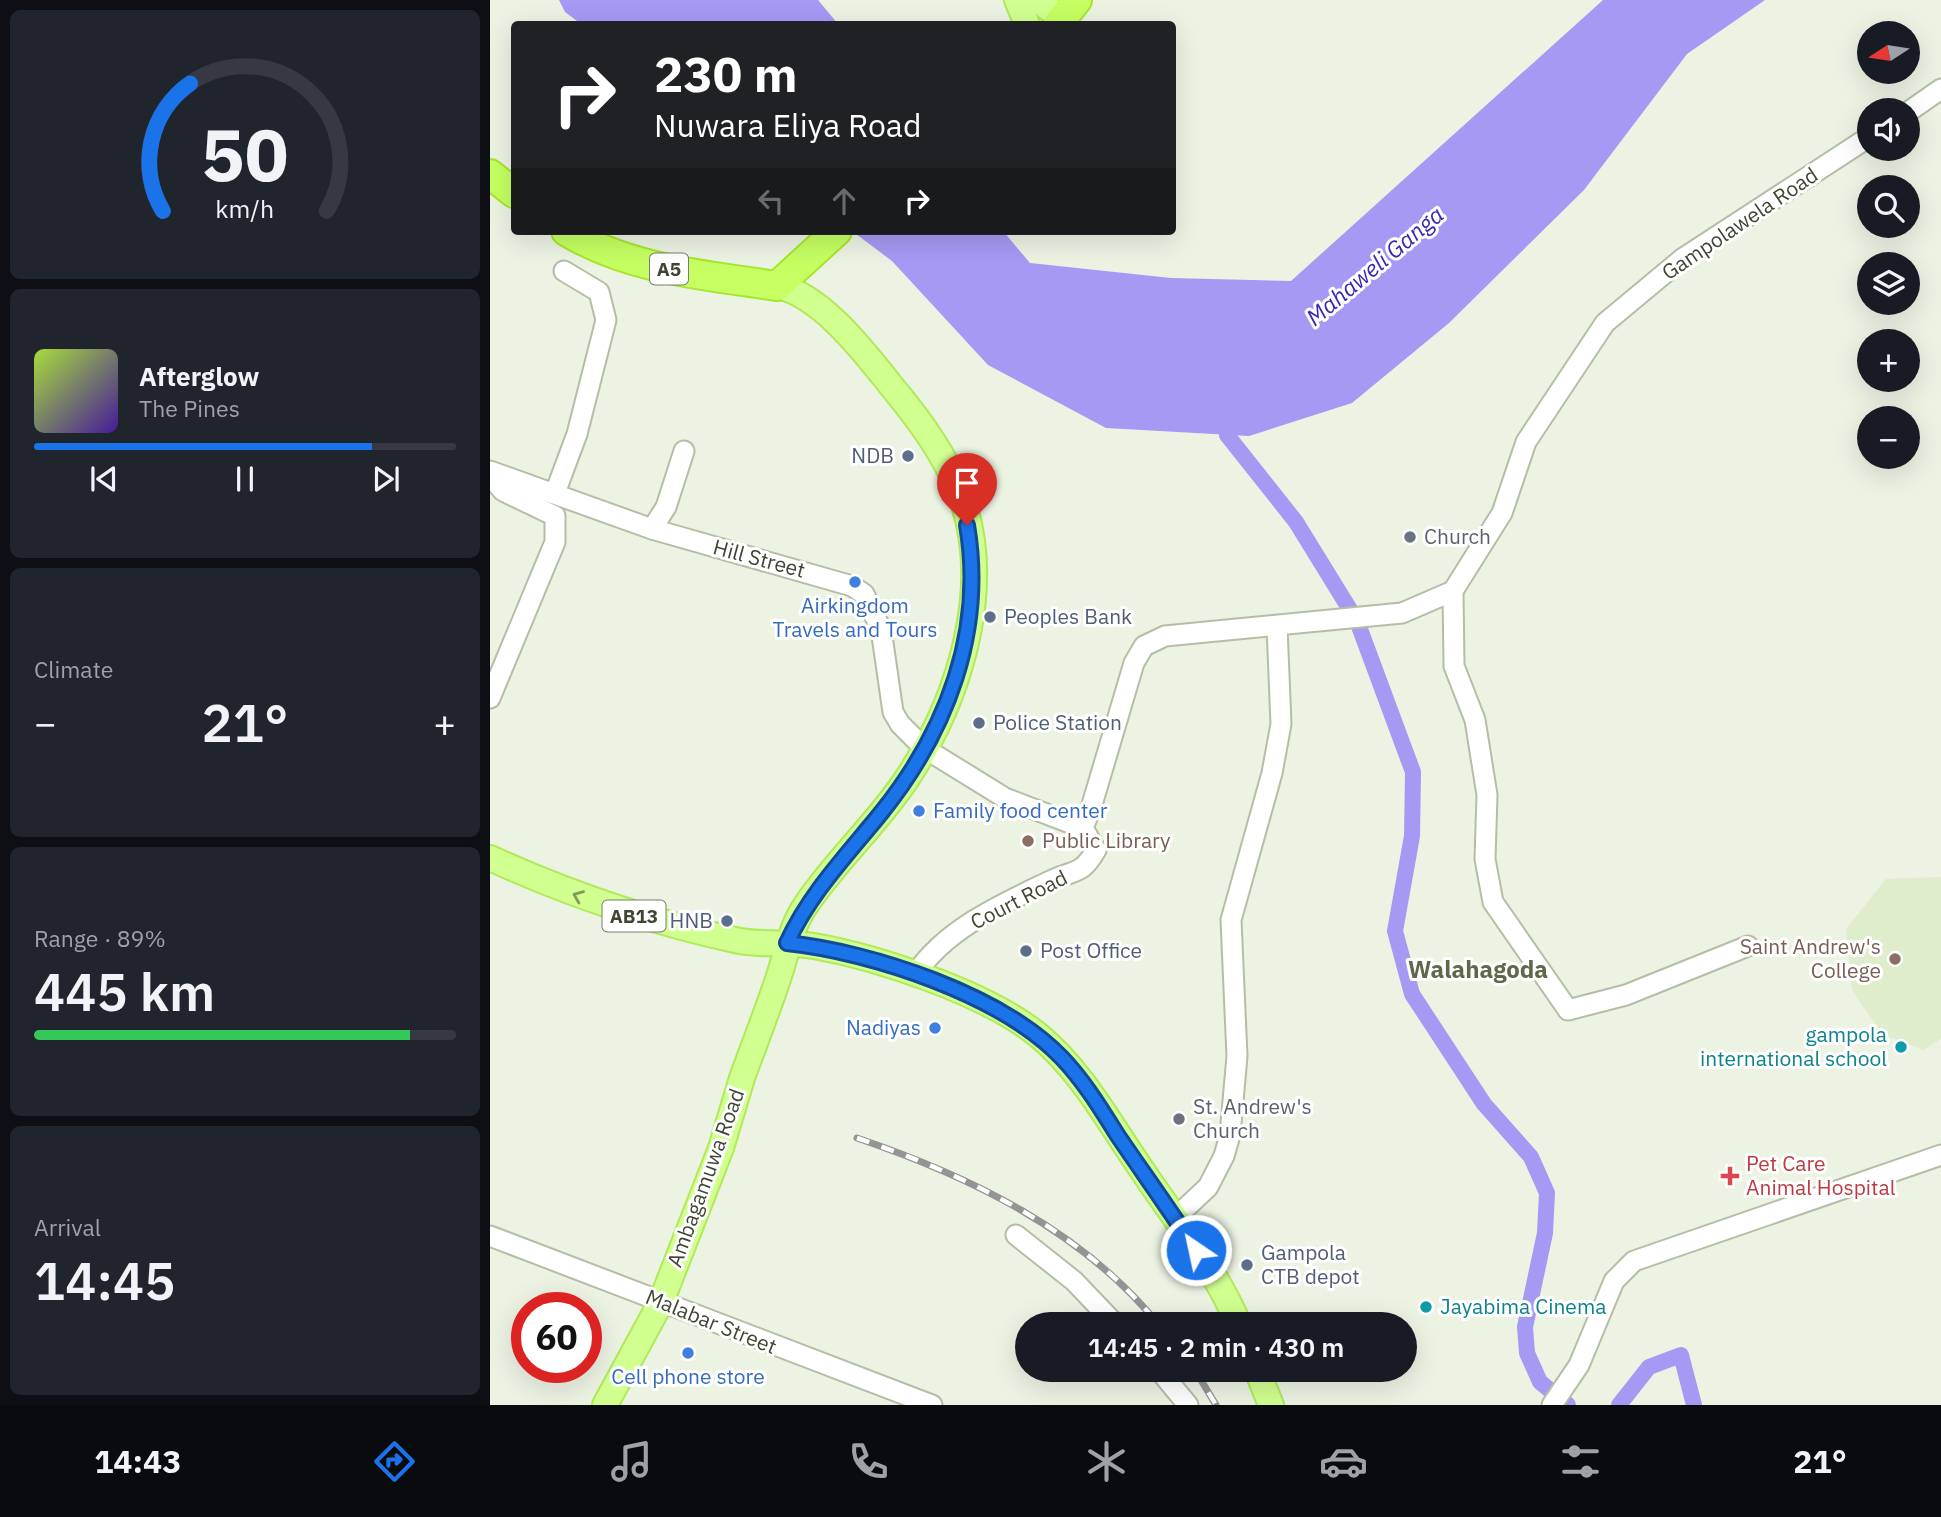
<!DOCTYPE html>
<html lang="en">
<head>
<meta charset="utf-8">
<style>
	:root { --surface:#171b24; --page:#20242c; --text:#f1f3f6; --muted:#9ea1a6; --line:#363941; --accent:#1a73e8 }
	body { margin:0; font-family:"IBM Plex Sans",sans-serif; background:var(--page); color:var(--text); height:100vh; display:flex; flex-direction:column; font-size:26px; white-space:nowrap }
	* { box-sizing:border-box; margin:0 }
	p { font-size:23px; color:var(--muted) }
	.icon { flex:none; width:38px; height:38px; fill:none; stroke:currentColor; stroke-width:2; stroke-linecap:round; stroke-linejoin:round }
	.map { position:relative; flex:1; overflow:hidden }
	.panel { display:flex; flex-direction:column; gap:10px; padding:10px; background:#0d0f14; width:490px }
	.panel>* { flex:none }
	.guide { position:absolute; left:21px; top:21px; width:665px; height:214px; border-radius:7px; box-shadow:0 7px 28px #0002; background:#202124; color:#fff; overflow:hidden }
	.needle { width:46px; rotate:258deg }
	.buttons { position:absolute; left:1367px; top:21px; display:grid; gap:14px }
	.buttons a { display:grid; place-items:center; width:63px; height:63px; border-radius:50%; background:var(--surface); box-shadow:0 7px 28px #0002; font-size:35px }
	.speed { position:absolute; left:21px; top:1292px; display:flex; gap:14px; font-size:35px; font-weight:700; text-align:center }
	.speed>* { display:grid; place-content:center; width:91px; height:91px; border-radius:50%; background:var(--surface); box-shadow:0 7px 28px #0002; line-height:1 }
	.speed .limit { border:10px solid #d22; background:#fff; color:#111 }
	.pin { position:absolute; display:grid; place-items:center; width:60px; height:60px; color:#fff; margin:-72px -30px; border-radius:50% 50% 50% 0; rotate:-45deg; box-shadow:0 0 7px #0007 }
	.pin .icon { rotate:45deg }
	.me { position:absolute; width:77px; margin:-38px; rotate:326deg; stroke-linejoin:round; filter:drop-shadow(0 0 5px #0008) }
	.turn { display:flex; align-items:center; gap:24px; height:147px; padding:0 28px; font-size:32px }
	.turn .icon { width:91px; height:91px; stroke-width:2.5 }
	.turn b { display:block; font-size:49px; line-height:60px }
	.lanes { display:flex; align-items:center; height:66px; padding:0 28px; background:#0003; justify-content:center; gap:35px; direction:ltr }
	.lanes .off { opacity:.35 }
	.big { font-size:52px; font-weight:600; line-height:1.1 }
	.panel .tile { flex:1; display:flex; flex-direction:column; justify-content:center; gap:10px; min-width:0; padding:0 24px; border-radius:10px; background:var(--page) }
	.panel .dial { align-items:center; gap:0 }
	.dial svg { height:182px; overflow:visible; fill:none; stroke:var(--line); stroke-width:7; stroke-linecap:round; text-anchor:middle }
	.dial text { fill:var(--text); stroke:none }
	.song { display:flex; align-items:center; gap:21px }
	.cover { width:84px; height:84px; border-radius:10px; background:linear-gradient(135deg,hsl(80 70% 55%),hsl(260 70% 35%)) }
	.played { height:7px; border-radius:4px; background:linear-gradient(90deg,var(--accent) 80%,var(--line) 80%) }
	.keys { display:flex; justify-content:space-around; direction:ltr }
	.heat { display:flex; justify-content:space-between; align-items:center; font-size:38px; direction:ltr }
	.charge { height:10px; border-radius:5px; background:linear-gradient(90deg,#34c759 89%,var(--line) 0) }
	.trip { position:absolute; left:525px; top:1312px; width:402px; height:70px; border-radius:35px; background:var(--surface); box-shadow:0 7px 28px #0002; font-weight:600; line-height:70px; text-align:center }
	.dock { display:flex; height:112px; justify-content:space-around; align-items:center; background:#090b0e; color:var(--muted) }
	.dock .icon { width:49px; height:49px }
	.dock .active { color:var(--accent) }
	.dock b { font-size:32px; color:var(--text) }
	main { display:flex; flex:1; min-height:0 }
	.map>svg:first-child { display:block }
	.education { fill:#dfedcc }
	.water { fill:#a49af4 }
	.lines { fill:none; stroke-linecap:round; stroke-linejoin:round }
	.canal { stroke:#a49af4; stroke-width:16 }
	.minor-casing { stroke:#b5bea5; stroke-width:23 }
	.major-casing { stroke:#b0ea59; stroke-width:28 }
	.highway-casing { stroke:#a8e629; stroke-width:32 }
	.minor { stroke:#fff; stroke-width:19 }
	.major { stroke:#d1ff90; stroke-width:24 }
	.highway { stroke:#c5ff62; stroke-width:28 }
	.rail-casing { stroke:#949494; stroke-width:7 }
	.rail { stroke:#fff; stroke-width:4.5; stroke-dasharray:13; stroke-linecap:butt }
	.major-bridge-casing { stroke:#b0ea59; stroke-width:28; stroke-linecap:butt }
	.major-bridge { stroke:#d1ff90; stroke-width:24 }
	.oneway { stroke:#81995d }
	.route-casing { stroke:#114b97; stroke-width:18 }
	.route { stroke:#1a73e8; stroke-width:12 }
	.service-dot { fill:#5c6f8a; stroke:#fff; stroke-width:2.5 }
	.worship-dot { fill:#6b7280; stroke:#fff; stroke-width:2.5 }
	.shop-dot { fill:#3f7fe0; stroke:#fff; stroke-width:2.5 }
	.education-dot { fill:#8d6e63; stroke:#fff; stroke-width:2.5 }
	.culture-dot { fill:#0f9aa8; stroke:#fff; stroke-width:2.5 }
	.health-dot { fill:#e0444e; stroke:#fff; stroke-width:2.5 }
	.labels { text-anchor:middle; stroke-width:6; stroke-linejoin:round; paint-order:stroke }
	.shield { fill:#fff; stroke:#797d70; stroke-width:2 }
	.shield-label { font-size:19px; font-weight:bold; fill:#3f4533 }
	.street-label { font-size:21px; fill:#3f4533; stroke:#fff }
	.service-label { font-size:21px; fill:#4e5e75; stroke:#fff; text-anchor:start }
	.worship-label { font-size:21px; fill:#5b616d; stroke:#fff; text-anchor:start }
	.shop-label { font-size:21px; fill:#366cbe; stroke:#fff }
	.education-label { font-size:21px; fill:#785e54; stroke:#fff; text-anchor:start }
	.culture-label { font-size:21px; fill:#0d838f; stroke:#fff; text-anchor:end }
	.health-label { font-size:21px; fill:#be3a42; stroke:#fff; text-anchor:start }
	.water-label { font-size:23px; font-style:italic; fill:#3826b6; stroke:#fff }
	.quarter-label { font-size:24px; font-weight:bold; fill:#5f6849; stroke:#fff }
</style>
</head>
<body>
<main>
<section class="panel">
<div class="tile dial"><svg viewBox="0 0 100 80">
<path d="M14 69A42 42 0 1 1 86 69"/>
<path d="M14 69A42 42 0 0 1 26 13" stroke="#1a73e8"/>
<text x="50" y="56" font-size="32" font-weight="700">50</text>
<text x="50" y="72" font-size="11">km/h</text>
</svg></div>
<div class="tile">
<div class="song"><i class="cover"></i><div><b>Afterglow</b><p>The Pines</p></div></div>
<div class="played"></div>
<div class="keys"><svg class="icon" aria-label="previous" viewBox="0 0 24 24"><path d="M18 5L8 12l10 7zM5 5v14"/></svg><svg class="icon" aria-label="pause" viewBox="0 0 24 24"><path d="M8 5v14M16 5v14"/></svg><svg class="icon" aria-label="next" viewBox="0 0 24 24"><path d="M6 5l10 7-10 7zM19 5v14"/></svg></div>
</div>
<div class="tile"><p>Climate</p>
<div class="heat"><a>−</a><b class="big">21°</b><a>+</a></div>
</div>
<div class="tile"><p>Range · 89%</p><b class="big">445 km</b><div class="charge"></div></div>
<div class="tile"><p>Arrival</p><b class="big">14:45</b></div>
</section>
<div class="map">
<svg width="1451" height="1405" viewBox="0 0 1451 1405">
	<rect width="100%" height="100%" fill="#ecf3e3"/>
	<polygon class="education" points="1451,877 1451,1039 1433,1050 1392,1034 1362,990 1356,929 1396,879"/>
	<g class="water">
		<polygon points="69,0 328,0 348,24 91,24 75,12"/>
		<polygon points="1113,0 1275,0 1197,54 1094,190 959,323 862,403 759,436 616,428 498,365 402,261 362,231 513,231 540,263 681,278 801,281"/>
	</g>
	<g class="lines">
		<g class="canal">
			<polyline points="737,435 806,522 867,621 923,772 922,836 905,931 922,994 994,1104 1041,1157 1057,1193 1055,1233 1035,1327 1037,1353 1050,1382 1078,1405"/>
			<polyline points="1129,1405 1159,1367 1191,1355 1204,1405"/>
		</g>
		<defs>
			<g id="minor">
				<polyline points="1418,112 1451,89"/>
				<path d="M 0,471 L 162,529 L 362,586 L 374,594 L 391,629 L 403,712 L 410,724 L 434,748 L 515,798 L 593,828 L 606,850 C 591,876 585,869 560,881 C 512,904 455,929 425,975"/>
				<polyline points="0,476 13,491 65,516 65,542 0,698"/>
				<polyline points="65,493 87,434 116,320 109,292 74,271"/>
				<polyline points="162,529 176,507 194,451"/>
				<polyline points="963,591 964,666 985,720 997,795 995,859 1003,902 1078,1010 1136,995 1258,946"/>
				<polyline points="593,828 601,808 644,663 654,646 675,636 912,613 963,591 1012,513 1036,442 1115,323 1192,259 1379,137"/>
				<polyline points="685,1218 718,1187 734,1156 740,1135 747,1056 741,920 782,773 791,724 787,627"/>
				<polyline points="526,1235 584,1281 626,1325"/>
				<polyline points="0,1236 442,1405"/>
				<polyline points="669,1370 698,1405"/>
				<polyline points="1062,1405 1089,1365 1124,1281 1144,1261 1451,1155"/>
			</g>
			<g id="major">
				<polyline points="527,0 537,24"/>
				<polyline points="548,0 572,19"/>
				<path d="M 0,858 C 81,895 158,921 245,940 C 271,946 297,941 324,946 C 390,958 496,993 548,1035 C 593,1072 621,1126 654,1173 C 687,1222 726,1270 749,1325"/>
				<path d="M 252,1078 C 264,1045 277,1012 288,979 C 297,953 300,928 316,905 C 346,860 388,823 418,777 C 471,696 507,580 467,486 C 452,451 431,422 407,393 C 378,357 333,295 287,286"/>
				<polyline points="767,1370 781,1405"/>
				<polyline points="115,1405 171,1302 231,1148"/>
			</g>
			<g id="highway">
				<polyline points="568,24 587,0"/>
				<polyline points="0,174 24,193"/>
				<path d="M 76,231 C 140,270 215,275 287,286 L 347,231"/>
			</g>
		</defs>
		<use href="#minor" class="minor-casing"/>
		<use href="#major" class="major-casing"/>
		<use href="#highway" class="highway-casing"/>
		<use href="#minor" class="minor"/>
		<use href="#major" class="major"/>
		<use href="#highway" class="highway"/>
		<defs>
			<g id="rail">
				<path d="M 367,1138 C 479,1176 592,1230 669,1325"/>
				<polyline points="705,1370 726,1405"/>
			</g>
		</defs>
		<use href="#rail" class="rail-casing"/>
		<use href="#rail" class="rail"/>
		<defs>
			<polyline id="major-bridge" points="231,1148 252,1078"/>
		</defs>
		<use href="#major-bridge" class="major-bridge-casing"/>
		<use href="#major-bridge" class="major-bridge"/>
	</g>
	<defs><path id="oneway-chevron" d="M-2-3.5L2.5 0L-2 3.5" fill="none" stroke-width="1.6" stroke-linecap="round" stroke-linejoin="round" transform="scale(1.75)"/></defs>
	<use class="oneway" href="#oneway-chevron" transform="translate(88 896) rotate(-158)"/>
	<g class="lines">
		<defs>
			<path id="route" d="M 477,525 C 495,631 457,731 391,813 C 357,855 320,893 297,943 C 382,952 512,995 572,1058 C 594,1081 611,1109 628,1136 C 654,1174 681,1212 706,1250"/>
		</defs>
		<use href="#route" class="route-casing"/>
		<use href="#route" class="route"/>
	</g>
	<g class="service-dot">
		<circle cx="418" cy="456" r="7"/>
		<circle cx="500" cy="617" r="7"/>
		<circle cx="489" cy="723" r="7"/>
		<circle cx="237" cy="921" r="7"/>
		<circle cx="536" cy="951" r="7"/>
		<circle cx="757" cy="1265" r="7"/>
	</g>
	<g class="worship-dot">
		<circle cx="920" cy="537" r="7"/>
		<circle cx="689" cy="1119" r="7"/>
	</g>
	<g class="shop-dot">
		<circle cx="365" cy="582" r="7"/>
		<circle cx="429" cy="811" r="7"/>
		<circle cx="445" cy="1028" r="7"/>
		<circle cx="198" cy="1353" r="7"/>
	</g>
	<g class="education-dot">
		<circle cx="538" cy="841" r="7"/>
		<circle cx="1405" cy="959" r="7"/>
	</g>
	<g class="culture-dot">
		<circle cx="1411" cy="1047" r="7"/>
		<circle cx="936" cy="1307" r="7"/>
	</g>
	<path class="health-dot" d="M1236.5 1165.5h7v7h7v7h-7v7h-7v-7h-7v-7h7z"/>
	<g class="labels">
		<g class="shield">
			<rect x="160" y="253.5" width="38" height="31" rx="5"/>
			<rect x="112.5" y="900.5" width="63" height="31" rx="5"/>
		</g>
		<g class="shield-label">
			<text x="179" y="276">A5</text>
			<text x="144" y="923">AB13</text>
		</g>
		<g class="street-label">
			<text transform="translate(1250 224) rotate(-34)" y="7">Gampolawela Road</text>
			<text transform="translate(269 559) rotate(15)" y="7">Hill Street</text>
			<text transform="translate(529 900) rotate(-27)" y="7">Court Road</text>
			<text transform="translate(216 1178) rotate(-70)" y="7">Ambagamuwa Road</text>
			<text transform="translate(221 1322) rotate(22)" y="7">Malabar Street</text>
		</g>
		<g class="service-label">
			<text x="404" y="463" text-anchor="end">NDB</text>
			<text x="514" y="624">Peoples Bank</text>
			<text x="503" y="730">Police Station</text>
			<text x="223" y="928" text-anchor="end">HNB</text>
			<text x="550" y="958">Post Office</text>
			<text x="771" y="1260">Gampola<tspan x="771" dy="24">CTB depot</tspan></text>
		</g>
		<g class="worship-label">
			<text x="934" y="544">Church</text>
			<text x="703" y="1114">St. Andrew's<tspan x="703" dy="24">Church</tspan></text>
		</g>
		<g class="shop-label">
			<text x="365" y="613">Airkingdom<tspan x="365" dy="24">Travels and Tours</tspan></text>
			<text x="443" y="818" text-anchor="start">Family food center</text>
			<text x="431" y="1035" text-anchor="end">Nadiyas</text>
			<text x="198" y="1384">Cell phone store</text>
		</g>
		<g class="education-label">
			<text x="552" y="848">Public Library</text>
			<text x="1391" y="954" text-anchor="end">Saint Andrew's<tspan x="1391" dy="24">College</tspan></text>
		</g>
		<g class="culture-label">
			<text x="1397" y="1042">gampola<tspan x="1397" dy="24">international school</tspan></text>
			<text x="950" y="1314" text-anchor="start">Jayabima Cinema</text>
		</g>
		<g class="health-label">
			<text x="1256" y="1171">Pet Care<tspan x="1256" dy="24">Animal Hospital</tspan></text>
		</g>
		<g class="water-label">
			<text transform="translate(885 266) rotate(-40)" y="8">Mahaweli Ganga</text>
		</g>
		<g class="quarter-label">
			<text x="988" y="978">Walahagoda</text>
		</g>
	</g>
</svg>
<div class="buttons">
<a><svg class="needle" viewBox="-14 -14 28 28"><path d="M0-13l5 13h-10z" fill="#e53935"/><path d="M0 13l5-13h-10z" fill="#9ea1a6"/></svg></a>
<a><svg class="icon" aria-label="sound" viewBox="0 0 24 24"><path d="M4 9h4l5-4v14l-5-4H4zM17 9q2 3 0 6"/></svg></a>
<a><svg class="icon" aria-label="search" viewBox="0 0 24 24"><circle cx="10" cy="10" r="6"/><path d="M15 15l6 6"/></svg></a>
<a><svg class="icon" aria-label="layers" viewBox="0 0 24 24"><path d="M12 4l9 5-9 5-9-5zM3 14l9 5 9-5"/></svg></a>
<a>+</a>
<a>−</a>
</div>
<div class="speed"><div class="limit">60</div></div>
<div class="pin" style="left:477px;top:525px;background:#d93025"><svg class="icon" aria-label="arrive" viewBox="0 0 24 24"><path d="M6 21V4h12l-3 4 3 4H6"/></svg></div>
<svg class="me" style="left:706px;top:1250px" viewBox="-20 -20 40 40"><circle r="17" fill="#1a73e8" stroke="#fff" stroke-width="3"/><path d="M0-11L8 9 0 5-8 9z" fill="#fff"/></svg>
<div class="trip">14:45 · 2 min · 430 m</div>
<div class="guide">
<div class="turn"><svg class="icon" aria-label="right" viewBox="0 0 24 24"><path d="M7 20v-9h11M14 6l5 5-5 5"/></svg><div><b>230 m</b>Nuwara Eliya Road</div></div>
<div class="lanes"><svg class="icon off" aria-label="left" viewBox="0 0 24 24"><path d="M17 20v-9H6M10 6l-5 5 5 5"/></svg><svg class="icon off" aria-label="ahead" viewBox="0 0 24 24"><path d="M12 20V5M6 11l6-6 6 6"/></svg><svg class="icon" aria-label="right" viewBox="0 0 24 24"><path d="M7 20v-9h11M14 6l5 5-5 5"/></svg></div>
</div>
</div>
</main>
<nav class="dock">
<b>14:43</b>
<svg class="icon active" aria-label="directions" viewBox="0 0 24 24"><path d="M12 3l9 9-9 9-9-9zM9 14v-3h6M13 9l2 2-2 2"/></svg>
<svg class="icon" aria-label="music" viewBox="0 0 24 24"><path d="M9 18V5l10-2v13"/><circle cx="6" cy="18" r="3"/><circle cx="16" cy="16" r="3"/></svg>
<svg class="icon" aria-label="phone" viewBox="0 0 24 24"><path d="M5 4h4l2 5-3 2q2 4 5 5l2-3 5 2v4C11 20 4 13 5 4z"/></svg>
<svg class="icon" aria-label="climate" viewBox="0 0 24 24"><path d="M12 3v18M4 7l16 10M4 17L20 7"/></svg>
<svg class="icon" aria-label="car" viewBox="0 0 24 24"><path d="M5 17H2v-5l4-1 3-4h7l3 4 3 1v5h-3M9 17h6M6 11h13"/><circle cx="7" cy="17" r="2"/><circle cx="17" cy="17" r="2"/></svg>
<svg class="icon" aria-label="filters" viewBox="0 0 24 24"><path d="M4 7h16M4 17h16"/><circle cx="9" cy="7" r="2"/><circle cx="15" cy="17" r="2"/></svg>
<b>21°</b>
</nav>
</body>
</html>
